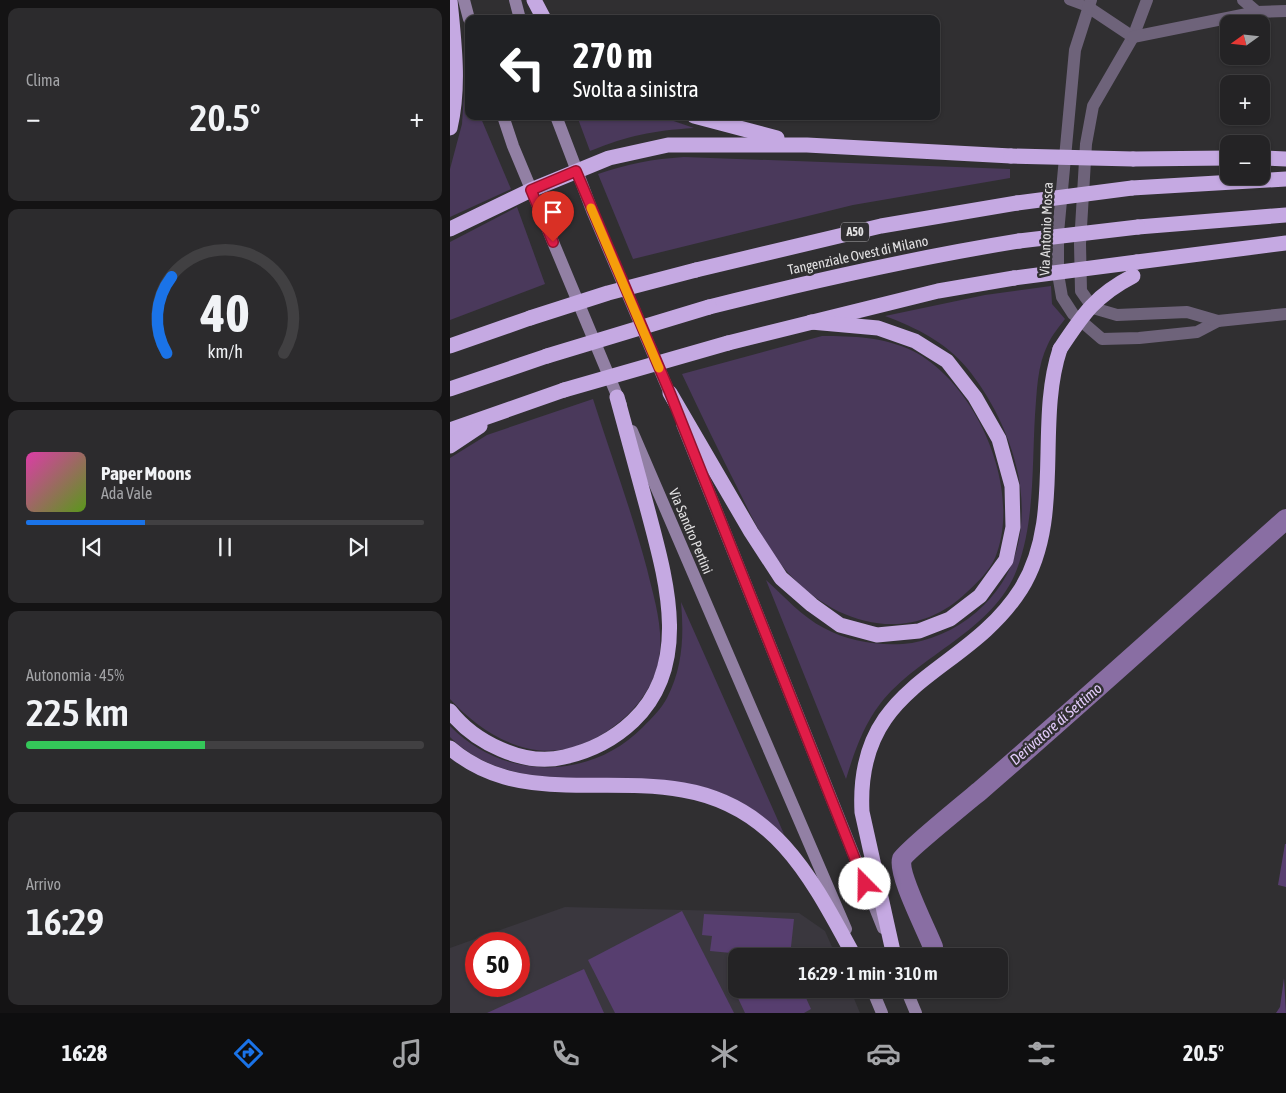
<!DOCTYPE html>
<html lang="it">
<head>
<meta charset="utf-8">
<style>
	:root { --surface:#242325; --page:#2c2b2d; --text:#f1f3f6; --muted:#a3a4a7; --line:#414042; --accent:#1a73e8 }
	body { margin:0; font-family:"Asap Condensed",sans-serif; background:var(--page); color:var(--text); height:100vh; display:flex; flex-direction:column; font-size:19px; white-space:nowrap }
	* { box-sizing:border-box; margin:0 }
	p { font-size:16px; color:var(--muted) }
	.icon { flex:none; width:28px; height:28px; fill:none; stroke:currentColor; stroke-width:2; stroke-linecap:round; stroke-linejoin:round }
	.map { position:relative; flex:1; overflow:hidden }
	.panel { display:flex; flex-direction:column; gap:8px; padding:8px; background:#141314; width:450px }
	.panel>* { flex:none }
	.top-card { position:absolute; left:15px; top:15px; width:475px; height:105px; border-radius:10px; box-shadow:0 1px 4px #0004,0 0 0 1px var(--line); background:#202124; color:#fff; overflow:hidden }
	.needle { width:32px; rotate:255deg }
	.buttons { position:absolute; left:770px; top:15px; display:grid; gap:10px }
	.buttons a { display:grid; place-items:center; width:50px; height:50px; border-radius:10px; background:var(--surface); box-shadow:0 1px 4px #0004,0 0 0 1px var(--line); font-size:25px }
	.speed { position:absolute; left:15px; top:932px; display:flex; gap:10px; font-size:25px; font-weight:700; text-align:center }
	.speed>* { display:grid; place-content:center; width:65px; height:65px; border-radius:50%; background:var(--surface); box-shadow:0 1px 4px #0004,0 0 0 1px var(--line); line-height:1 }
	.speed .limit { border:8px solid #d22; background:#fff; color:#111 }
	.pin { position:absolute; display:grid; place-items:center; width:42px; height:42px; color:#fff; margin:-51px -21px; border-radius:50% 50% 50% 0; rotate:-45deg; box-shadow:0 0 5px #0007 }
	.pin .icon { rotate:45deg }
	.me { position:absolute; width:55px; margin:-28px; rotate:338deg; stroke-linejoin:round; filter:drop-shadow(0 0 4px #0008) }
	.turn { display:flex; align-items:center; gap:18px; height:105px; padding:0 25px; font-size:22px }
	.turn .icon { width:65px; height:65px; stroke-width:2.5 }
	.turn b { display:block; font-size:35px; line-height:42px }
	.big { font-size:38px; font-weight:600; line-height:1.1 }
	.panel .widget { flex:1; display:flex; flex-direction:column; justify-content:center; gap:8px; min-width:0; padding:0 18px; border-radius:10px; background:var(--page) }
	.panel .dial { align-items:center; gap:0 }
	.dial svg { height:130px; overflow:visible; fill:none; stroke:var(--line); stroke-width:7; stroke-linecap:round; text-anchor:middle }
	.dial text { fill:var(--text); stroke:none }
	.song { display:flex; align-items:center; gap:15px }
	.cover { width:60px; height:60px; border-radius:8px; background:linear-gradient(135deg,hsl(320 70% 55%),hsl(90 70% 35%)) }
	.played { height:5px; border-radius:2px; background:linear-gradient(90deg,var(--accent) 30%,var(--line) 30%) }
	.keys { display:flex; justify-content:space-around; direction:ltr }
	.heat { display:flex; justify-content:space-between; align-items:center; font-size:28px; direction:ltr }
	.charge { height:8px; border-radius:4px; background:linear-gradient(90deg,#34c759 45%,var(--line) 0) }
	.trip { position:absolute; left:278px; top:948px; width:280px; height:50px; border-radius:10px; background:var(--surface); box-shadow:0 1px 4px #0004,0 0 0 1px var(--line); font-weight:600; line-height:50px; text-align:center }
	.tab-bar { display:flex; height:80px; justify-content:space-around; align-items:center; background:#0e0e0f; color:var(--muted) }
	.tab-bar .icon { width:35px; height:35px }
	.tab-bar .current { color:var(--accent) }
	.tab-bar b { font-size:22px; color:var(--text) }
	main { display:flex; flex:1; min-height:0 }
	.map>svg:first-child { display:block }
	.built { fill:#3a373e; fill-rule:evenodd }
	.green { fill:#4a395b }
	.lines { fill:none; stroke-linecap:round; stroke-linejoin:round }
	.canal { stroke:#896ea3; stroke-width:20 }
	.building { fill:#573e6f }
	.service { stroke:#6e637a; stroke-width:10 }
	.tertiary { stroke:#6e637a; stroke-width:12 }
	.secondary { stroke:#9280a4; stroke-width:12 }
	.motorway { stroke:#c5a9e2; stroke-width:15 }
	.motorway-bridge { stroke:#c5a9e2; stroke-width:15 }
	.route-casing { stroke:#92132f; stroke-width:12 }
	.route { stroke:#e11d48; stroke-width:9 }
	.slow { stroke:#f59e0b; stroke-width:9 }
	.labels { text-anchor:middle; stroke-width:5; stroke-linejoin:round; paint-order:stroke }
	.shield { fill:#302f31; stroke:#adacae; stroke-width:1 }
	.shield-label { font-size:12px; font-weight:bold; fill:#e3e2e3 }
	.street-label { font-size:14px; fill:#e3e2e3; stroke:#302f31 }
	.water-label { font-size:15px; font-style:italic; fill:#e3ccfb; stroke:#302f31 }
</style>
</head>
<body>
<main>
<section class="panel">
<div class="widget"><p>Clima</p>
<div class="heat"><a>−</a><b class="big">20.5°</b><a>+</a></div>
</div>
<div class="widget dial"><svg viewBox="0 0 100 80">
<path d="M14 69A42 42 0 1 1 86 69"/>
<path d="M14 69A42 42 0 0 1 17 22" stroke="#1a73e8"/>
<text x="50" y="56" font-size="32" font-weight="700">40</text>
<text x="50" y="72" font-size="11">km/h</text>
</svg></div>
<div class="widget">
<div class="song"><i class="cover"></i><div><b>Paper Moons</b><p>Ada Vale</p></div></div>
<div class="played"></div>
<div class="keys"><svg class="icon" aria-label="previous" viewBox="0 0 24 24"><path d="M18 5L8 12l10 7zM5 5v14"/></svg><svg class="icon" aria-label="pause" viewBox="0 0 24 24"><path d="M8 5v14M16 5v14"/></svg><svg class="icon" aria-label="next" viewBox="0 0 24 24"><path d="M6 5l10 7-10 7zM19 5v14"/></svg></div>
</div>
<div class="widget"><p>Autonomia · 45%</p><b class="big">225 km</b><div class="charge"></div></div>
<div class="widget"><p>Arrivo</p><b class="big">16:29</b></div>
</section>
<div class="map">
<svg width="836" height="1013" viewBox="0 0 836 1013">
	<rect width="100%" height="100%" fill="#302f31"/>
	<path class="built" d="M 115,907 L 349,913 L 375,931 L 386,956 L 286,956 L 286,989 L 400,989 L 410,1013 L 0,1013 L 0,948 ZM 26,944 L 69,944 L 69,986 L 26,986 Z"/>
	<g class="green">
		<polygon points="15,79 19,88 19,116 30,116 61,189 0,217 0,169 12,124"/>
		<path d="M 127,116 L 209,116 L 244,128 C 201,131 180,135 140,151 Z"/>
		<path d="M 234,157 L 560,169 L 560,178 L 403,205 L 183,259 L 148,174 C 177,164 203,159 234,157 Z"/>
		<polygon points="67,207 95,284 0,320 0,242"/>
		<path d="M 601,286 L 602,304 L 615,319 C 609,327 602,335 598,344 C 587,366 587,391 585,415 C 582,465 585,521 567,569 C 544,631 469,654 430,704 C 413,726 404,753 396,779 L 316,580 C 334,596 352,617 374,628 C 399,642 434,647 462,643 C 489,638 514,625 534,605 C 600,540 570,433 517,368 C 495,342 467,328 435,316 L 535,295 Z"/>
		<path d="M 372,336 C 403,336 434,337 463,351 C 527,384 573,490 545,558 C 539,571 528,582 517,592 C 463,645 390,627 342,577 C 317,551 303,519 287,487 C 268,450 250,412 232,374 Z"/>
		<path d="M 143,399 C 161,456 182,512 197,569 C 204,598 214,629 209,659 C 201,702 161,737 120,748 C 74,760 29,731 0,699 L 0,458 L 37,435 Z"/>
		<path d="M 231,602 L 334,834 C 311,814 290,798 260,789 C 178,763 67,804 0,737 L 0,726 C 54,781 140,781 193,727 C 202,718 211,709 217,698 C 233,667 234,635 231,602 Z"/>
	</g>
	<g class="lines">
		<path class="canal" d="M 484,956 L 483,947 C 477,931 447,873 452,859 C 456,851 519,800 531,790 C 634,701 735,609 836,519"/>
	</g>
	<g class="building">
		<polygon points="835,844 836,844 836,887 828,885"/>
		<polygon points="232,911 284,1013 165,1013 138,960"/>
		<polygon points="254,914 344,919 340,956 291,956 292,954 260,951 262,936 252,935"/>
		<polygon points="134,969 154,1013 37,1013"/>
		<polygon points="286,975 286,989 352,989 361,1009 354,1013 295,1013 279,979"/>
		<polygon points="834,978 836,1013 826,1013 830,1007"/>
	</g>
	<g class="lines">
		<polyline class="service" points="619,0 638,7"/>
		<g class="tertiary">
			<polyline points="641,0 625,50 608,233 608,274 612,297 623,314 652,339 689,338 747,332 768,321 836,314"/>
			<polyline points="697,0 683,37 643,106 636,144 630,244 631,291 643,308 667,315 737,312 768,321"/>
			<polyline points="793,0 807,12"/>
			<polyline points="638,7 683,37"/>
			<polyline points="683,37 807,12 836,11"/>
		</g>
		<g class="secondary">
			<polyline points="14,0 19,19"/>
			<polyline points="65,0 70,19"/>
			<polyline points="53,116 63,146 171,405"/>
			<polyline points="106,116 143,213 223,401"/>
			<polyline points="232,424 433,928"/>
			<polyline points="182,431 396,929"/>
			<polyline points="422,989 432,1013"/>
			<polyline points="456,989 466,1013"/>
		</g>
		<g class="motorway">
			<polyline points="84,0 94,19"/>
			<polyline points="244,116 327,138"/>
			<path d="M 0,128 C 10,85 4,43 0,0"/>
			<polyline points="811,158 836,159"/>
			<polyline points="683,159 779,158"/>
			<polyline points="682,188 836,179"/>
			<polyline points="688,227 836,215"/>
			<polyline points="0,229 81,190 159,158 218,145 357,145 561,156"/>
			<polyline points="687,262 836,243"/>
			<polyline points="246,270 431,226 567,203"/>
			<path d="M 259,307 C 362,281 464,258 569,241"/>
			<polyline points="278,343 488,291 564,278"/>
			<polyline points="0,346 80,318"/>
			<polyline points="0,389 97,356"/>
			<polyline points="220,393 301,532 331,578 362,605 390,625 427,635 469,631 500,619 530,596 556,560 563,527 562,486 549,439 525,397 497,361 465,341 428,328 361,322"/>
			<polyline points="0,430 114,390"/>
			<polyline points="0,446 30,426"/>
			<path d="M 0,711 C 24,742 74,767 114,757 C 141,751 163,740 183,721 C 242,665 216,579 198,511 C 188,473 177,435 167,397"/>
			<path d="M 0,748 C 34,777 73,784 116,785 C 154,786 195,783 233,790 C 327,806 363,881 404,956"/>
			<path d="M 444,956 L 412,812 C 405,680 515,677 571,589 C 615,519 585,424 610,349"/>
		</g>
		<g class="motorway-bridge">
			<polyline points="561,156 683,159"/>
			<polyline points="567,203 682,188"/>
			<polyline points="569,241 688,227"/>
			<polyline points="564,278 687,262"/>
			<polyline points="80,318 158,293 246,270"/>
			<path d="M 610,349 C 633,314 646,295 683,276"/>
			<polyline points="97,356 259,307"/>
			<polyline points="114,390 278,343"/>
		</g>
	</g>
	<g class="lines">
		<defs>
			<polyline id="route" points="103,242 81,190 126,171 220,393 415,884"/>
		</defs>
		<use href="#route" class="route-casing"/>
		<use href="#route" class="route"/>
		<polyline class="slow" points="141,208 209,368"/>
	</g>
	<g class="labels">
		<rect class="shield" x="391" y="222.5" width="28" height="19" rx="4"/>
		<g class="shield-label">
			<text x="405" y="236">A50</text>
		</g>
		<g class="street-label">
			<text transform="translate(596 229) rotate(-88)" y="5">Via Antonio Mosca</text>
			<text transform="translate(408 255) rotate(-12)" y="5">Tangenziale Ovest di Milano</text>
			<text transform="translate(241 531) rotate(67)" y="5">Via Sandro Pertini</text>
		</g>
		<g class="water-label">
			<text transform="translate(606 724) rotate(-41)" y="5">Derivatore di Settimo</text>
		</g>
	</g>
</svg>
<div class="buttons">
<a><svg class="needle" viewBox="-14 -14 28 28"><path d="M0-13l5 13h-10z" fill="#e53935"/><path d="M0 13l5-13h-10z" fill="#a3a4a7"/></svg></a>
<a>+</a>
<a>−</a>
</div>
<div class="speed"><div class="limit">50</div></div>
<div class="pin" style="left:103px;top:242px;background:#d93025"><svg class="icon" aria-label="arrive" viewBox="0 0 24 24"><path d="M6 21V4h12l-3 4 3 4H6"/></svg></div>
<svg class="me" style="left:415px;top:884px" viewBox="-20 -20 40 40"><circle r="19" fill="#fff"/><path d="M0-13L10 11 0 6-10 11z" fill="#e11d48"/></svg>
<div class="trip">16:29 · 1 min · 310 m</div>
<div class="top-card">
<div class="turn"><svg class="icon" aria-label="left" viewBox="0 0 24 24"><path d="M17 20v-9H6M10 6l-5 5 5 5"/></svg><div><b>270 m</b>Svolta a sinistra</div></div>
</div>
</div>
</main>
<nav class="tab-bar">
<b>16:28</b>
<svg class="icon current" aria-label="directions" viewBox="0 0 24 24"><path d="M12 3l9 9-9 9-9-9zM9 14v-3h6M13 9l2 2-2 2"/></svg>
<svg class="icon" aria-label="music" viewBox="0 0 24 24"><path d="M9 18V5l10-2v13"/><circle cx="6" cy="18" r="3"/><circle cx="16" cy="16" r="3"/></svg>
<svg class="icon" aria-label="phone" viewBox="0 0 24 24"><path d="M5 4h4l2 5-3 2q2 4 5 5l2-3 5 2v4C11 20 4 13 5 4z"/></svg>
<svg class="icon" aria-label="climate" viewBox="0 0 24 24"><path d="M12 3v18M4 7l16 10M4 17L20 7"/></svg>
<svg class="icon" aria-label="car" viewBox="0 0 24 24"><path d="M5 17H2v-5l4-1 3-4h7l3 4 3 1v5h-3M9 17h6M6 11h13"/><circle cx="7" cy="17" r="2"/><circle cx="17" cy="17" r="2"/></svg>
<svg class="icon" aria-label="filters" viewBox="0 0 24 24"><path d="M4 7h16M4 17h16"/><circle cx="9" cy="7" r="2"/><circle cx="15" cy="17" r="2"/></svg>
<b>20.5°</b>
</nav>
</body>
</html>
